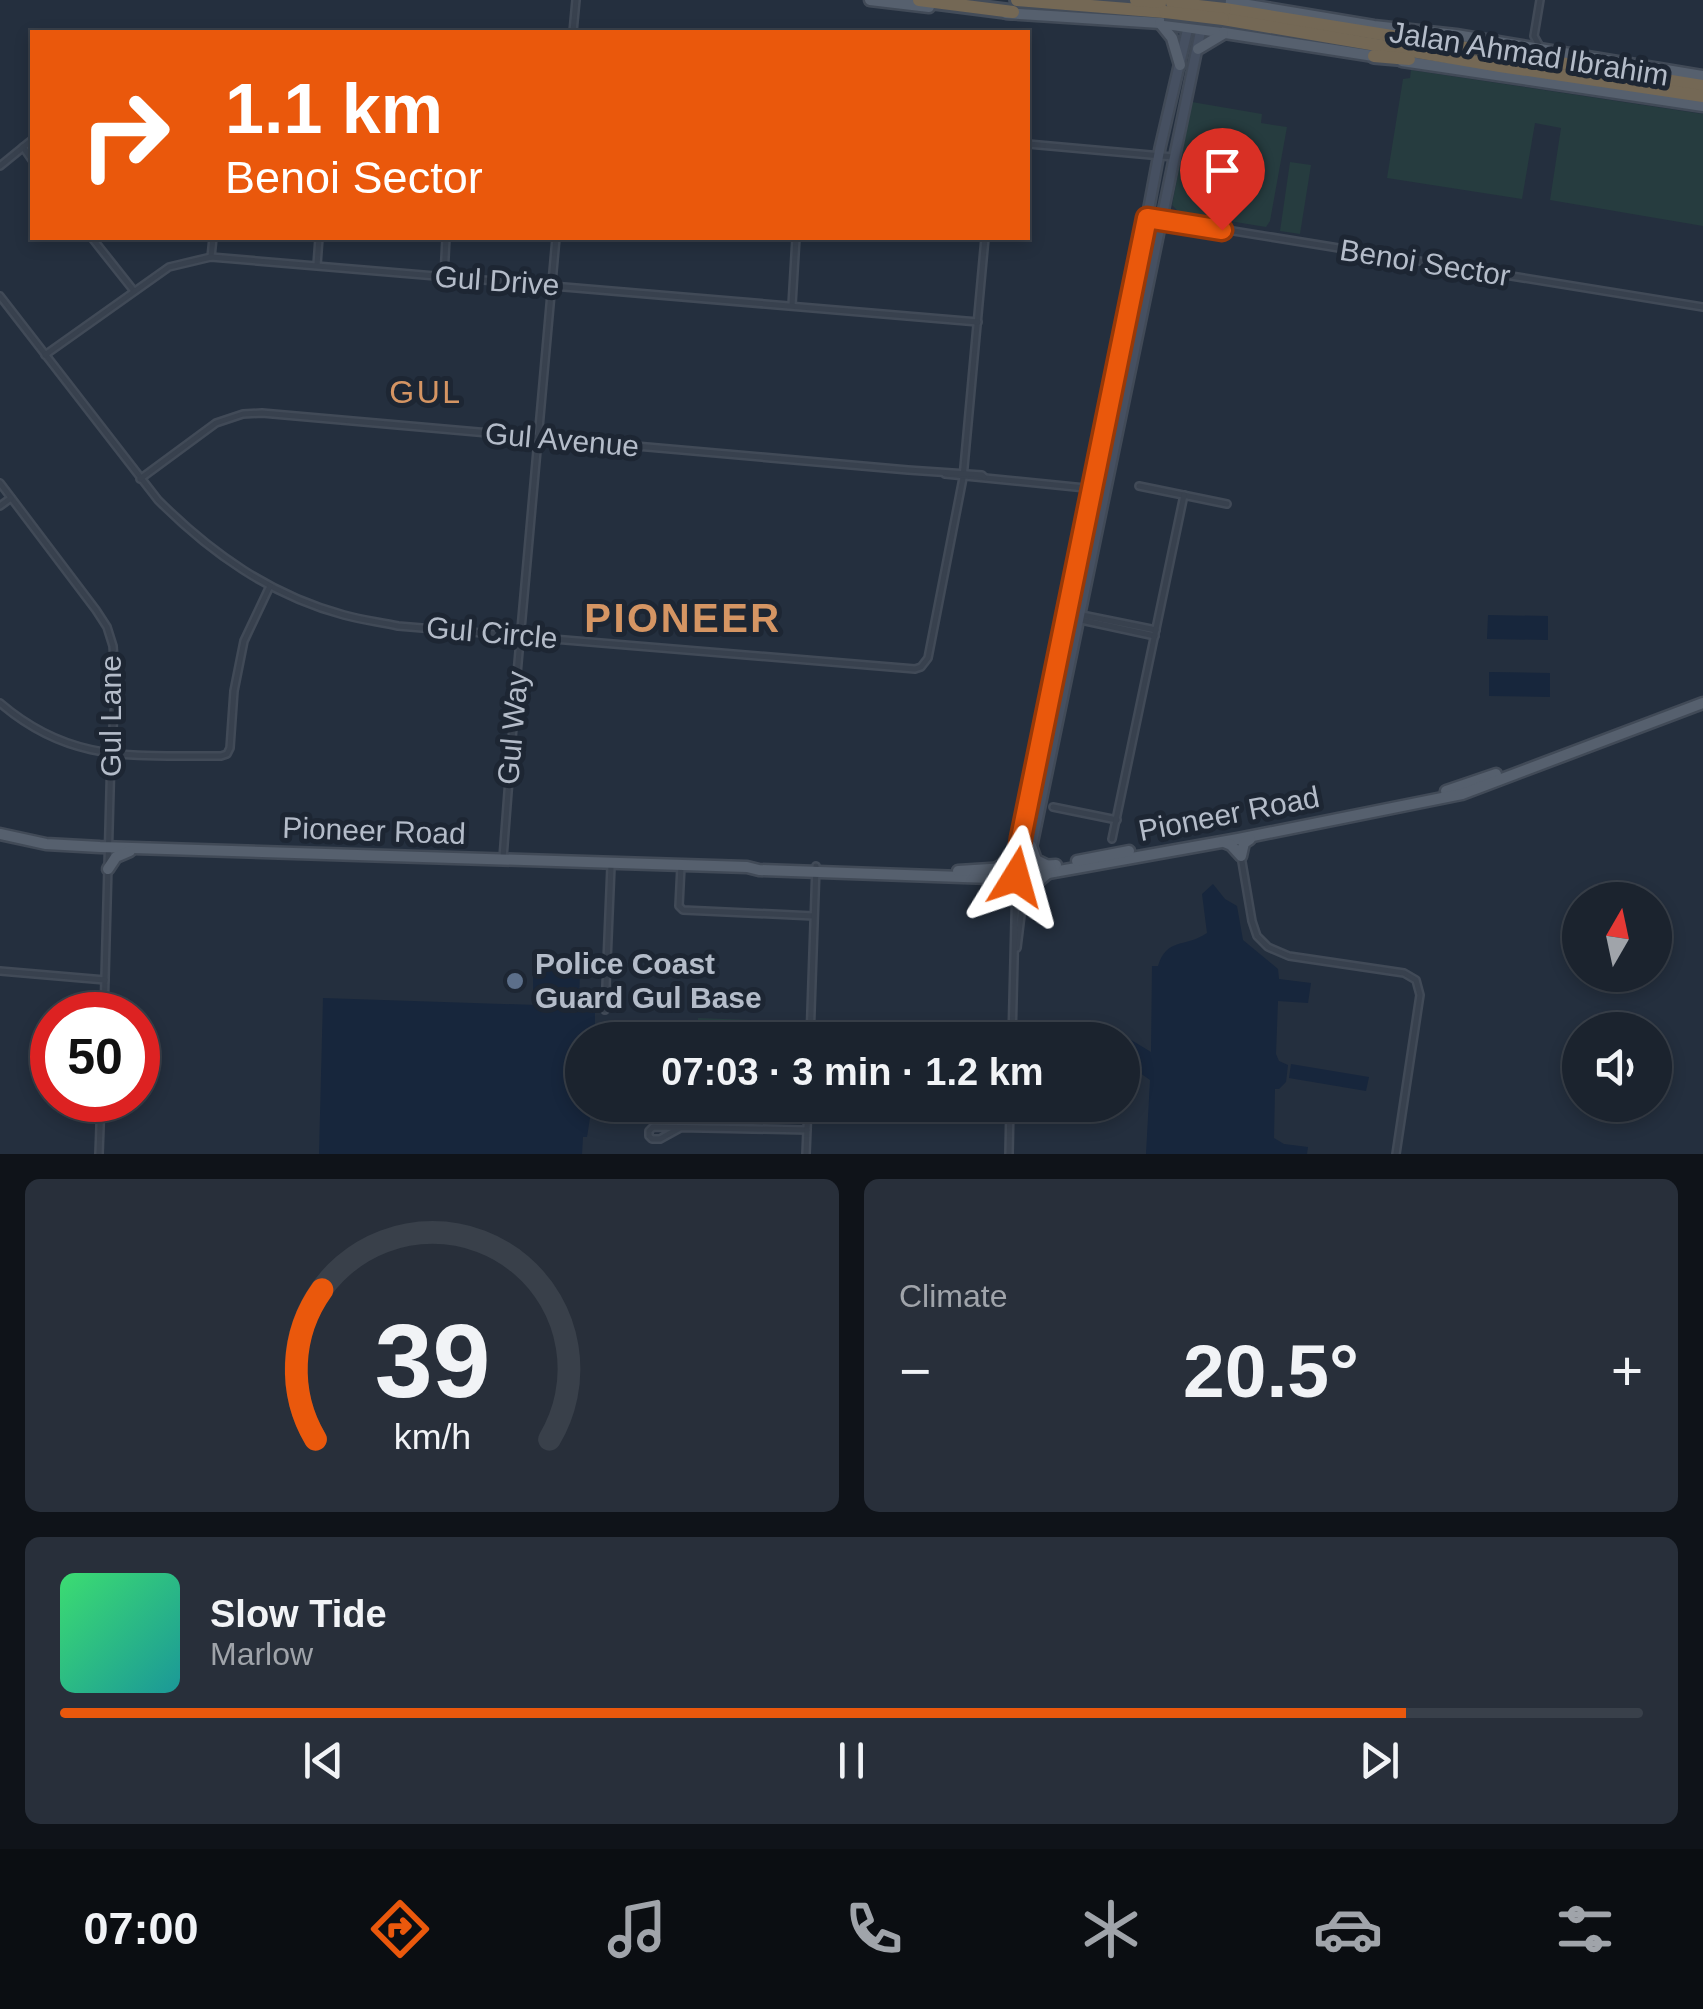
<!DOCTYPE html>
<html lang="en">
<head>
<meta charset="utf-8">
<style>
	:root { --surface:#1b232e; --page:#282f3a; --text:#f1f3f6; --muted:#a0a4aa; --line:#39404a; --accent:#ea580c }
	body { margin:0; font-family:Arial,sans-serif; background:var(--page); color:var(--text); height:100vh; display:flex; flex-direction:column; font-size:38px; white-space:nowrap }
	* { box-sizing:border-box; margin:0 }
	p { font-size:32px; color:var(--muted) }
	.icon { flex:none; width:55px; height:55px; fill:none; stroke:currentColor; stroke-width:2; stroke-linecap:round; stroke-linejoin:round }
	.map { position:relative; height:1154px; overflow:hidden }
	.details { display:flex; flex-direction:column; gap:25px; padding:25px; background:#0f1319; flex:1 }
	.details>* { flex:none }
	.banner { position:absolute; left:30px; top:30px; width:1000px; height:210px; border-radius:0px; box-shadow:0 5px 15px #0003,0 0 0 2px var(--line); background:#ea580c; color:#fff; overflow:hidden }
	.needle { width:65px; rotate:9deg }
	.controls { position:absolute; left:1562px; top:882px; display:grid; gap:20px }
	.controls a { display:grid; place-items:center; width:110px; height:110px; border-radius:50%; background:var(--surface); box-shadow:0 5px 15px #0003,0 0 0 2px var(--line); font-size:50px }
	.speed { position:absolute; left:30px; top:992px; display:flex; gap:20px; font-size:50px; font-weight:700; text-align:center }
	.speed>* { display:grid; place-content:center; width:130px; height:130px; border-radius:50%; background:var(--surface); box-shadow:0 5px 15px #0003,0 0 0 2px var(--line); line-height:1 }
	.speed .limit { border:15px solid #d22; background:#fff; color:#111 }
	.pin { position:absolute; display:grid; place-items:center; width:85px; height:85px; color:#fff; margin:-102px -42px; border-radius:50% 50% 50% 0; rotate:-45deg; box-shadow:0 0 10px #0007 }
	.pin .icon { rotate:45deg }
	.me { position:absolute; width:110px; margin:-55px; rotate:8deg; stroke-linejoin:round; filter:drop-shadow(0 0 8px #0008) }
	.turn { display:flex; align-items:center; gap:35px; height:210px; padding:0 30px; font-size:45px }
	.turn .icon { width:130px; height:130px; stroke-width:2.5 }
	.turn b { display:block; font-size:70px; line-height:85px }
	.big { font-size:75px; font-weight:600; line-height:1.1 }
	.details .tile { flex:1; display:flex; flex-direction:column; justify-content:center; gap:15px; min-width:0; padding:0 35px; border-radius:15px; background:var(--page) }
	.details .dial { align-items:center; gap:0 }
	.dial svg { height:260px; overflow:visible; fill:none; stroke:var(--line); stroke-width:7; stroke-linecap:round; text-anchor:middle }
	.dial text { fill:var(--text); stroke:none }
	.song { display:flex; align-items:center; gap:30px }
	.cover { width:120px; height:120px; border-radius:15px; background:linear-gradient(135deg,hsl(140 70% 55%),hsl(180 70% 35%)) }
	.played { height:10px; border-radius:5px; background:linear-gradient(90deg,var(--accent) 85%,var(--line) 85%) }
	.keys { display:flex; justify-content:space-around; direction:ltr }
	.heat { display:flex; justify-content:space-between; align-items:center; font-size:55px; direction:ltr }
	.details .tiles { flex:1; display:grid; gap:25px; grid-template-columns:1fr 1fr }
	.tile:last-child { grid-column:span 2 }
	.trip { position:absolute; left:565px; top:1022px; width:575px; height:100px; border-radius:50px; background:var(--surface); box-shadow:0 5px 15px #0003,0 0 0 2px var(--line); font-weight:600; line-height:100px; text-align:center }
	.tab-bar { display:flex; height:160px; justify-content:space-around; align-items:center; background:#0b0e12; color:var(--muted) }
	.tab-bar .icon { width:70px; height:70px }
	.tab-bar .current { color:var(--accent) }
	.tab-bar b { font-size:45px; color:var(--text) }
	.map>svg:first-child { display:block }
	.green { fill:#263c3f }
	.water { fill:#17263c }
	.lines { fill:none; stroke-linecap:round; stroke-linejoin:round }
	.minor-casing { stroke:#414a57; stroke-width:10 }
	.secondary-casing { stroke:#414a57; stroke-width:14 }
	.primary-casing { stroke:#414a57; stroke-width:15 }
	.motorway-casing { stroke:#434c59; stroke-width:18 }
	.minor { stroke:#38414e; stroke-width:5 }
	.secondary { stroke:#465061; stroke-width:9 }
	.primary { stroke:#56606e; stroke-width:10 }
	.motorway { stroke:#746855; stroke-width:12 }
	.motorway-bridge-casing { stroke:#434c59; stroke-width:18; stroke-linecap:butt }
	.motorway-bridge { stroke:#746855; stroke-width:12 }
	.route-casing { stroke:#983908; stroke-width:25 }
	.route { stroke:#ea580c; stroke-width:18 }
	.service-dot { fill:#5c6f8a; stroke:#1d2633; stroke-width:4 }
	.labels { text-anchor:middle; stroke-width:10; stroke-linejoin:round; paint-order:stroke }
	.street-label { font-size:30px; fill:#b4bcc9; stroke:#1d2633 }
	.poi-label { font-size:30px; font-weight:bold; fill:#b4bcc9; stroke:#1d2633; text-anchor:start }
	.neighbourhood-label { font-size:32px; letter-spacing:2.5px; fill:#d59563; stroke:#1d2633 }
	.district-label { font-size:40px; font-weight:bold; letter-spacing:2.5px; fill:#d59563; stroke:#1d2633 }
</style>
</head>
<body>
<div class="map">
<svg width="1703" height="1154" viewBox="0 0 1703 1154">
	<rect width="100%" height="100%" fill="#242f3e"/>
	<g class="green">
		<polygon points="1411,70 1703,114 1703,226 1550,200 1561,128 1535,123 1522,199 1387,178 1403,79 1410,78"/>
		<polygon points="1192,102 1262,114 1261,123 1287,127 1270,221 1266,227 1180,213 1172,205"/>
		<polygon points="1290,162 1311,165 1300,234 1280,231"/>
		<polygon points="698,1018 774,1021 774,1040 697,1040"/>
	</g>
	<g class="water">
		<polygon points="1488,615 1548,616 1548,640 1487,639"/>
		<polygon points="1489,672 1550,673 1550,697 1489,696"/>
		<path d="M 1213,884 L 1225,899 L 1237,906 L 1243,940 L 1278,969 L 1279,979 L 1311,983 L 1308,1003 L 1278,1001 L 1276,1054 L 1279,1061 L 1288,1065 L 1286,1082 L 1279,1089 L 1275,1089 L 1274,1138 L 1284,1144 L 1308,1147 L 1307,1154 L 1146,1154 L 1150,1080 L 1123,1061 L 1122,1040 L 1089,1039 L 1100,1021 L 1151,1052 L 1152,966 L 1158,966 C 1167,937 1185,948 1207,933 L 1202,894 Z"/>
		<polygon points="533,969 580,971 579,1001 533,1000"/>
		<polygon points="323,998 595,1007 595,1040 582,1040 582,1105 592,1105 587,1137 583,1137 582,1154 319,1154"/>
		<polygon points="1291,1064 1369,1077 1366,1091 1289,1078"/>
	</g>
	<g class="lines">
		<defs>
			<g id="minor">
				<polyline points="573,32 576,0"/>
				<polyline points="1540,47 1534,36 1540,0"/>
				<polyline points="1028,144 1173,157"/>
				<polyline points="23,147 32,160"/>
				<polyline points="0,166 32,140"/>
				<polyline points="1147,217 1703,307"/>
				<polyline points="92,238 134,291"/>
				<polyline points="211,257 213,238"/>
				<polyline points="317,265 319,238"/>
				<polyline points="444,277 446,238"/>
				<path d="M 0,296 L 158,500 C 211,553 270,595 344,615 C 362,620 380,622 398,626 L 915,669 L 921,667 L 928,658 L 963,478 L 985,238"/>
				<polyline points="792,305 796,238"/>
				<polyline points="45,355 169,267 211,257 978,322"/>
				<polyline points="945,474 1105,490"/>
				<polyline points="140,479 216,423 243,414 262,413 908,470 982,475 984,477"/>
				<polyline points="0,483 96,610 107,627 113,646 116,688 111,754 104,1015"/>
				<polyline points="1139,486 1227,504"/>
				<polyline points="0,506 11,498"/>
				<polyline points="1067,612 1156,630"/>
				<polyline points="1067,617 1155,636"/>
				<path d="M 0,703 C 71,764 133,755 221,756 L 227,754 L 230,748 L 234,691 L 244,641 L 270,586"/>
				<polyline points="1053,807 1117,820"/>
				<polyline points="1112,839 1184,495"/>
				<polyline points="1241,856 1252,921 1257,936 1268,947 1289,956 1404,973 1416,980 1420,995 1396,1154"/>
				<polyline points="503,858 517,674 556,238"/>
				<polyline points="681,866 679,906 683,910 814,916"/>
				<polyline points="1017,948 1023,899"/>
				<polyline points="0,971 105,980"/>
				<polyline points="605,1010 611,866"/>
				<polyline points="810,1040 816,866"/>
				<polyline points="1012,1040 1016,880"/>
				<path d="M 680,1128 L 660,1139 L 652,1139 L 649,1136 L 649,1131 L 653,1127 C 704,1128 756,1129 807,1130"/>
				<polyline points="99,1154 101,1100"/>
				<polyline points="806,1154 808,1105"/>
				<polyline points="1009,1154 1010,1105"/>
			</g>
			<g id="secondary">
				<polyline points="1027,869 1207,0"/>
				<polyline points="1016,875 1021,839 1136,277 1160,148 1189,23"/>
			</g>
			<g id="primary">
				<polyline points="870,0 929,7"/>
				<polyline points="1219,0 1374,26 1456,35 1703,76"/>
				<polyline points="1006,13 1160,23 1380,57"/>
				<polyline points="1160,23 1172,38 1180,65"/>
				<polyline points="1198,49 1223,34"/>
				<polyline points="1402,61 1703,106"/>
				<polyline points="1446,791 1496,774"/>
				<polyline points="0,834 46,844 100,847 747,867 759,870 991,878 1026,877 1065,870 1238,839 1462,794 1703,703"/>
				<polyline points="1224,842 1231,845 1241,856 1244,843 1250,839"/>
				<polyline points="1031,846 1036,860 1046,865"/>
				<polyline points="1077,861 1129,851"/>
				<polyline points="997,868 1015,856 1021,839"/>
				<polyline points="108,869 116,857 130,851"/>
				<polyline points="958,871 1056,865"/>
				<polyline points="996,879 1008,885 1015,901"/>
				<polyline points="1023,901 1028,890 1047,874"/>
			</g>
			<g id="motorway">
				<polyline points="919,0 1013,12"/>
				<polyline points="1017,0 1165,12"/>
				<polyline points="1136,0 1172,3"/>
				<polyline points="1225,9 1703,86"/>
				<polyline points="1223,19 1500,66 1703,96"/>
				<polyline points="1374,56 1409,59"/>
			</g>
		</defs>
		<use href="#minor" class="minor-casing"/>
		<use href="#secondary" class="secondary-casing"/>
		<use href="#primary" class="primary-casing"/>
		<use href="#motorway" class="motorway-casing"/>
		<use href="#minor" class="minor"/>
		<use href="#secondary" class="secondary"/>
		<use href="#primary" class="primary"/>
		<use href="#motorway" class="motorway"/>
		<defs>
			<g id="motorway-bridge">
				<polyline points="1172,3 1225,9"/>
				<polyline points="1165,12 1223,19"/>
			</g>
		</defs>
		<use href="#motorway-bridge" class="motorway-bridge-casing"/>
		<use href="#motorway-bridge" class="motorway-bridge"/>
	</g>
	<g class="lines">
		<defs>
			<polyline id="route" points="1016,877 1021,838 1147,218 1222,230"/>
		</defs>
		<use href="#route" class="route-casing"/>
		<use href="#route" class="route"/>
	</g>
	<circle class="service-dot" cx="515" cy="981" r="10"/>
	<g class="labels">
		<g class="street-label">
			<text transform="translate(1529 54) rotate(9)" y="10">Jalan Ahmad Ibrahim</text>
			<text transform="translate(1425 263) rotate(9)" y="10">Benoi Sector</text>
			<text transform="translate(497 281) rotate(4)" y="10">Gul Drive</text>
			<text transform="translate(562 440) rotate(5)" y="10">Gul Avenue</text>
			<text transform="translate(492 633) rotate(5)" y="10">Gul Circle</text>
			<text transform="translate(111 716) rotate(-90)" y="10">Gul Lane</text>
			<text transform="translate(513 728) rotate(-85)" y="10">Gul Way</text>
			<text transform="translate(1229 814) rotate(-11)" y="10">Pioneer Road</text>
			<text transform="translate(374 831) rotate(2)" y="10">Pioneer Road</text>
		</g>
		<g class="poi-label">
			<text x="535" y="974">Police Coast<tspan x="535" dy="34">Guard Gul Base</tspan></text>
		</g>
		<g class="neighbourhood-label">
			<text x="426" y="403">GUL</text>
		</g>
		<g class="district-label">
			<text x="683" y="632">PIONEER</text>
		</g>
	</g>
</svg>
<div class="controls">
<a><svg class="needle" viewBox="-14 -14 28 28"><path d="M0-13l5 13h-10z" fill="#e53935"/><path d="M0 13l5-13h-10z" fill="#a0a4aa"/></svg></a>
<a><svg class="icon" aria-label="sound" viewBox="0 0 24 24"><path d="M4 9h4l5-4v14l-5-4H4zM17 9q2 3 0 6"/></svg></a>
</div>
<div class="speed"><div class="limit">50</div></div>
<div class="pin" style="left:1222px;top:230px;background:#d93025"><svg class="icon" aria-label="arrive" viewBox="0 0 24 24"><path d="M6 21V4h12l-3 4 3 4H6"/></svg></div>
<svg class="me" style="left:1016px;top:877px" viewBox="-20 -20 40 40"><path d="M0-17L14 15 0 8-14 15z" fill="#ea580c" stroke="#fff" stroke-width="4"/></svg>
<div class="trip">07:03 · 3 min · 1.2 km</div>
<div class="banner">
<div class="turn"><svg class="icon" aria-label="right" viewBox="0 0 24 24"><path d="M7 20v-9h11M14 6l5 5-5 5"/></svg><div><b>1.1 km</b>Benoi Sector</div></div>
</div>
</div>
<section class="details">
<div class="tiles">
<div class="tile dial"><svg viewBox="0 0 100 80">
<path d="M14 69A42 42 0 1 1 86 69"/>
<path d="M14 69A42 42 0 0 1 16 23" stroke="#ea580c"/>
<text x="50" y="56" font-size="32" font-weight="700">39</text>
<text x="50" y="72" font-size="11">km/h</text>
</svg></div>
<div class="tile"><p>Climate</p>
<div class="heat"><a>−</a><b class="big">20.5°</b><a>+</a></div>
</div>
<div class="tile">
<div class="song"><i class="cover"></i><div><b>Slow Tide</b><p>Marlow</p></div></div>
<div class="played"></div>
<div class="keys"><svg class="icon" aria-label="previous" viewBox="0 0 24 24"><path d="M18 5L8 12l10 7zM5 5v14"/></svg><svg class="icon" aria-label="pause" viewBox="0 0 24 24"><path d="M8 5v14M16 5v14"/></svg><svg class="icon" aria-label="next" viewBox="0 0 24 24"><path d="M6 5l10 7-10 7zM19 5v14"/></svg></div>
</div>
</div>
</section>
<nav class="tab-bar">
<b>07:00</b>
<svg class="icon current" aria-label="directions" viewBox="0 0 24 24"><path d="M12 3l9 9-9 9-9-9zM9 14v-3h6M13 9l2 2-2 2"/></svg>
<svg class="icon" aria-label="music" viewBox="0 0 24 24"><path d="M9 18V5l10-2v13"/><circle cx="6" cy="18" r="3"/><circle cx="16" cy="16" r="3"/></svg>
<svg class="icon" aria-label="phone" viewBox="0 0 24 24"><path d="M5 4h4l2 5-3 2q2 4 5 5l2-3 5 2v4C11 20 4 13 5 4z"/></svg>
<svg class="icon" aria-label="climate" viewBox="0 0 24 24"><path d="M12 3v18M4 7l16 10M4 17L20 7"/></svg>
<svg class="icon" aria-label="car" viewBox="0 0 24 24"><path d="M5 17H2v-5l4-1 3-4h7l3 4 3 1v5h-3M9 17h6M6 11h13"/><circle cx="7" cy="17" r="2"/><circle cx="17" cy="17" r="2"/></svg>
<svg class="icon" aria-label="filters" viewBox="0 0 24 24"><path d="M4 7h16M4 17h16"/><circle cx="9" cy="7" r="2"/><circle cx="15" cy="17" r="2"/></svg>
</nav>
</body>
</html>
